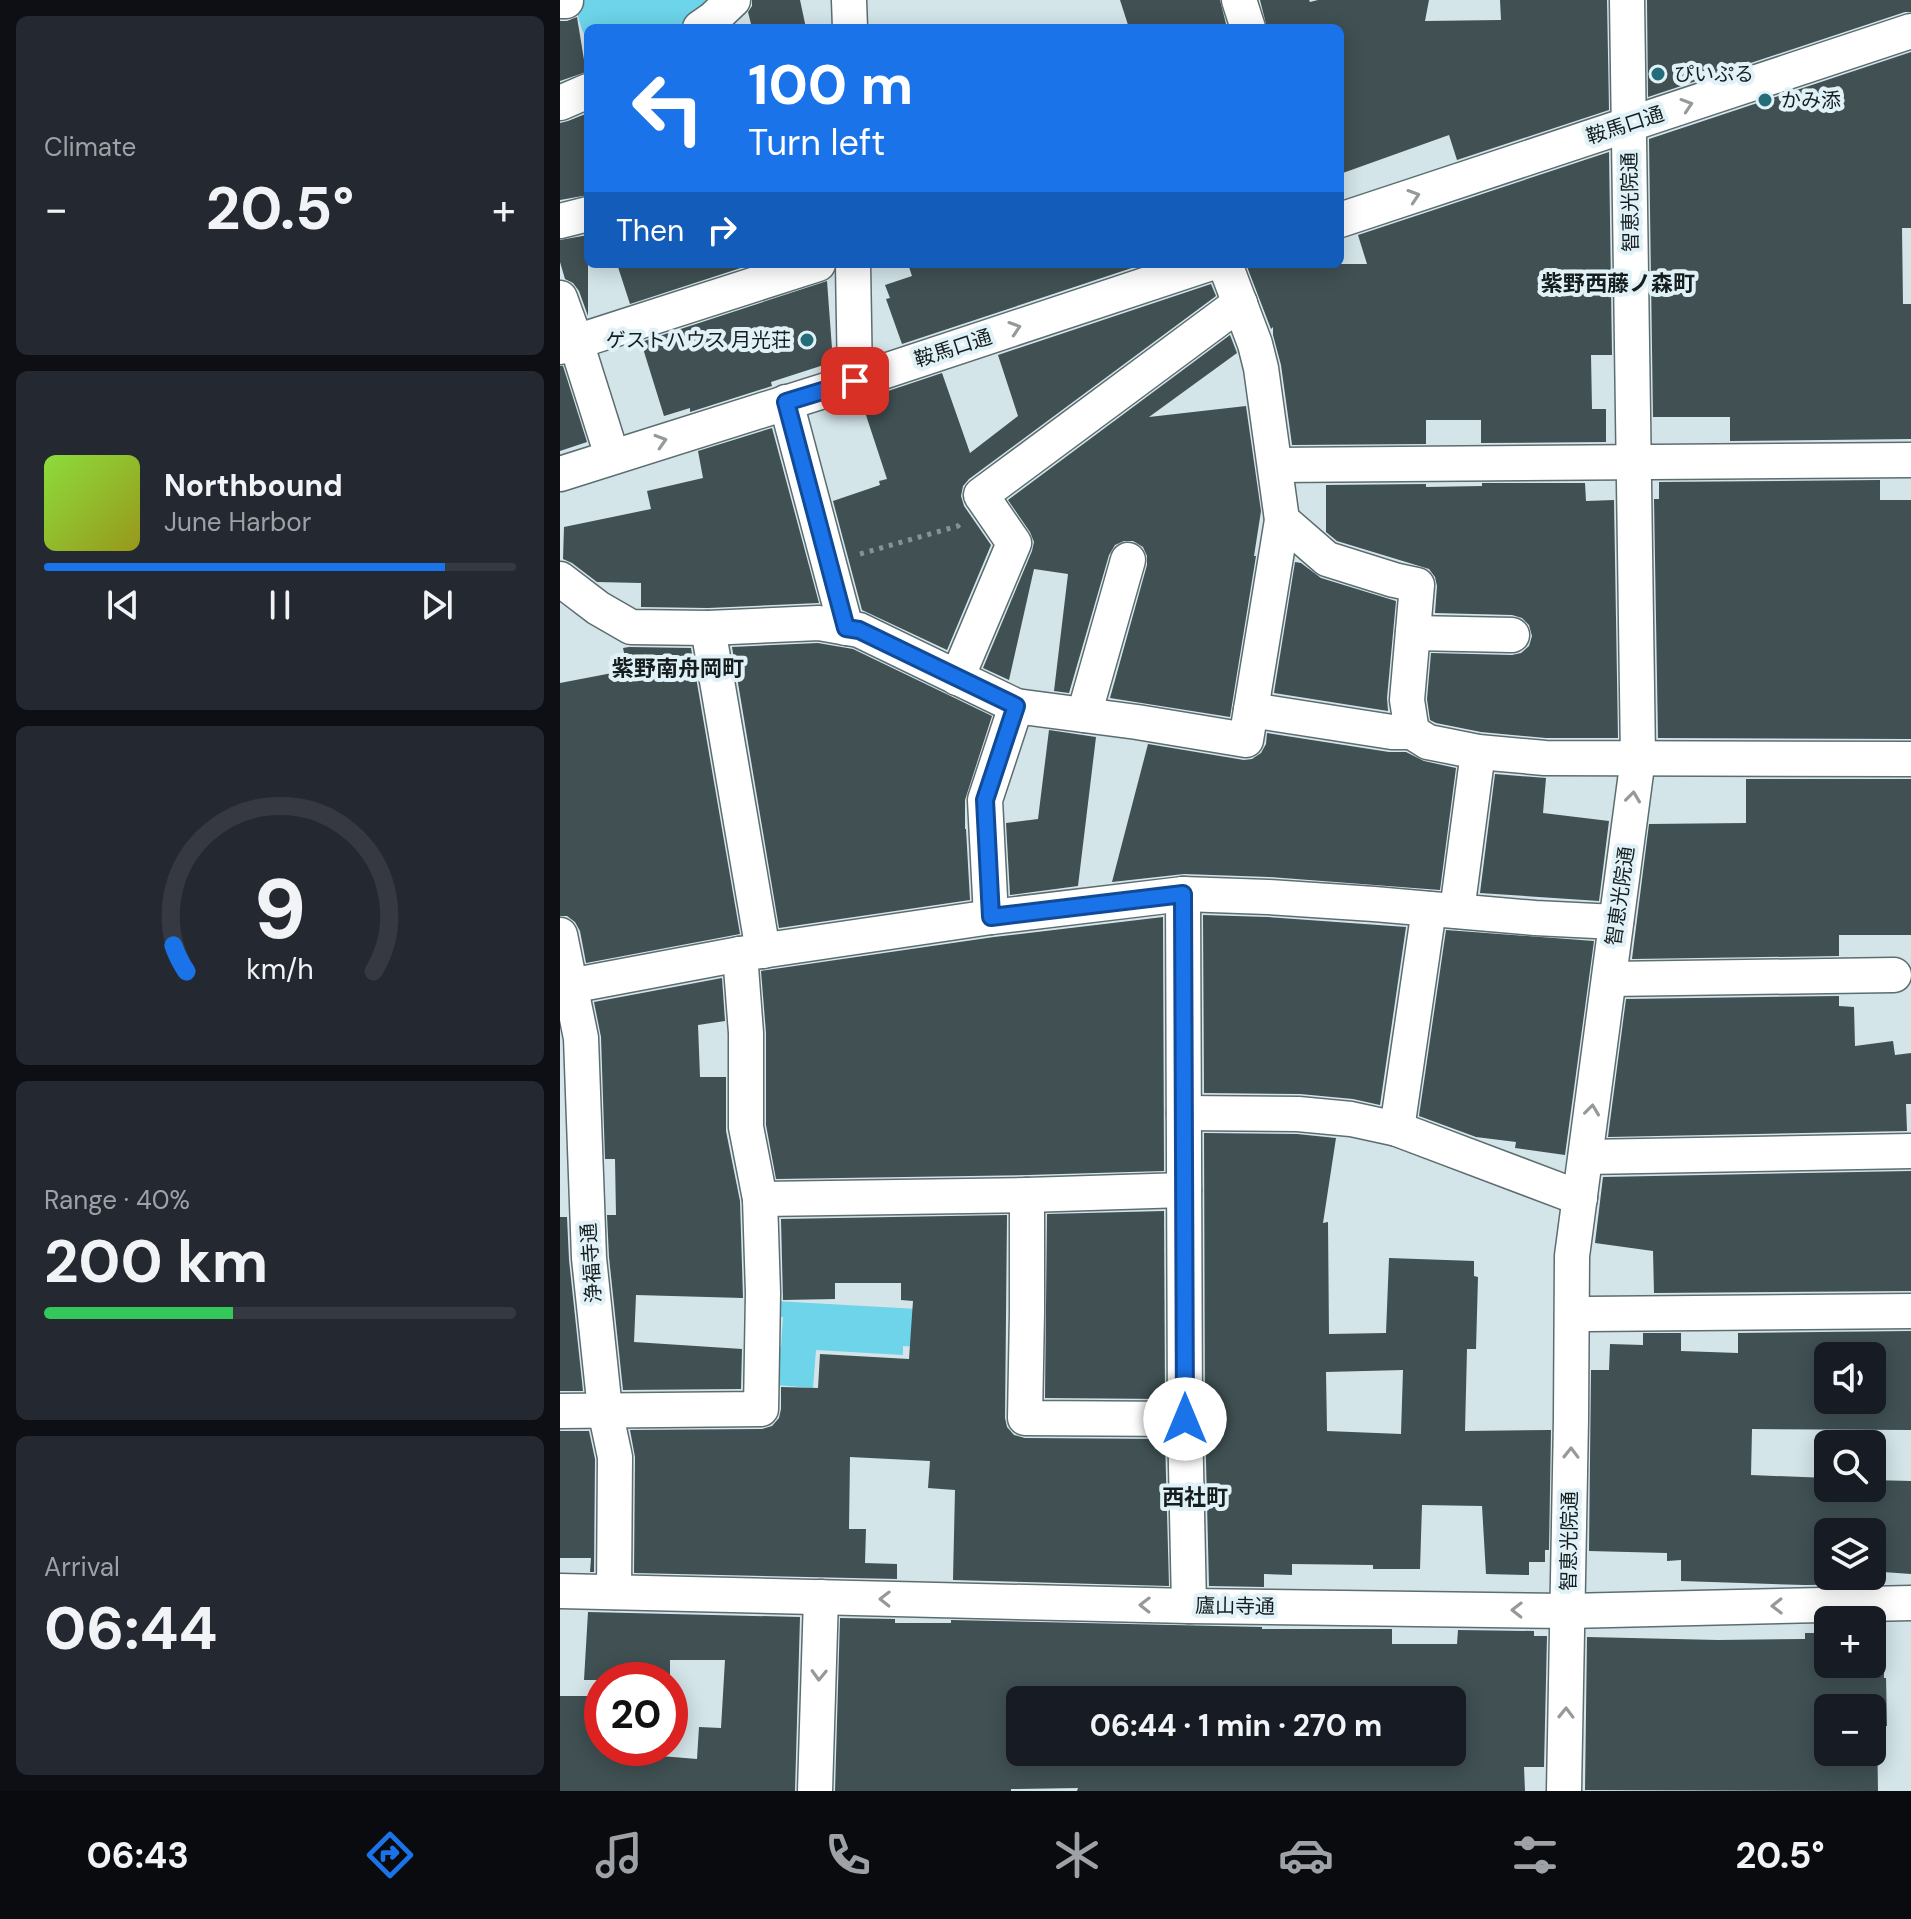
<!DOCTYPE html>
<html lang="en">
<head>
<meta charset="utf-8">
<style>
	:root { --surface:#171b24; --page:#242831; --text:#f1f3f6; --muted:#9ea1a6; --line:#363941; --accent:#1a73e8 }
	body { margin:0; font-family:"DM Sans","Noto Sans JP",sans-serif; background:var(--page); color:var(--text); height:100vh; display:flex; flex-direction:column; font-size:30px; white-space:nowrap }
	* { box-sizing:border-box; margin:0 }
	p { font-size:26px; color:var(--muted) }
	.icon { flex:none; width:44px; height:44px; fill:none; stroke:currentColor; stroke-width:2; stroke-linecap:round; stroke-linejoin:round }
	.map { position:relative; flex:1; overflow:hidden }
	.sheet { display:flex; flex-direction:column; gap:16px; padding:16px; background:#0d0f14; width:560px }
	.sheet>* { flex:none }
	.hud { position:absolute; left:24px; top:24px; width:760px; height:244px; border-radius:12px; box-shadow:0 4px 20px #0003; background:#1a73e8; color:#fff; overflow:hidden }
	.fabs { position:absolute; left:1254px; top:1342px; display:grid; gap:16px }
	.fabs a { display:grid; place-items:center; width:72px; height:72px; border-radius:12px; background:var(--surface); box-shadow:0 4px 20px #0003; font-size:40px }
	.speed { position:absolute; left:24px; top:1662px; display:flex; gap:16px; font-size:40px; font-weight:700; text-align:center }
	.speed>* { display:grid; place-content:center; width:104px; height:104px; border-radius:50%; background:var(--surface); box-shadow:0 4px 20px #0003; line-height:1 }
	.speed .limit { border:12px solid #d22; background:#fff; color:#111 }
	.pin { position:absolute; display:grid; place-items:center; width:68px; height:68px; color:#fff; margin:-34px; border-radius:16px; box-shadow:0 4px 12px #0006 }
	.me { position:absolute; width:88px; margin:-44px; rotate:0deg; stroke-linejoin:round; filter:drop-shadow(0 0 6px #0008) }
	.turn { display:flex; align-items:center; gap:28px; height:168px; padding:0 32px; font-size:36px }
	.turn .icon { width:104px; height:104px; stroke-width:2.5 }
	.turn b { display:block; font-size:56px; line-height:68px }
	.then { display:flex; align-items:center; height:76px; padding:0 32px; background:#0003; gap:16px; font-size:30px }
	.big { font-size:60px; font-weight:700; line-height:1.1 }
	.sheet .card { flex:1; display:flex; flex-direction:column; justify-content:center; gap:12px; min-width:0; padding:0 28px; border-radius:12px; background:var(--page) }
	.sheet .dial { align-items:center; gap:0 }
	.dial svg { height:208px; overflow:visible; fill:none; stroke:var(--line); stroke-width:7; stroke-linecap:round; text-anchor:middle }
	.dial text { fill:var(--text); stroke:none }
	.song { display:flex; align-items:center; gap:24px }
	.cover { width:96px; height:96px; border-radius:12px; background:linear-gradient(135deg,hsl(90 70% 55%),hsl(60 70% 35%)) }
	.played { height:8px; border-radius:4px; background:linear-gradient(90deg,var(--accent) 85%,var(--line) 85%) }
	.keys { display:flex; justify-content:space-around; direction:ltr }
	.heat { display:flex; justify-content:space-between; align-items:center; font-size:44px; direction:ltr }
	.charge { height:12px; border-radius:6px; background:linear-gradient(90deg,#34c759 40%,var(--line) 0) }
	.trip { position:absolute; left:446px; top:1686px; width:460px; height:80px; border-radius:12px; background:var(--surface); box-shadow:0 4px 20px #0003; font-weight:700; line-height:80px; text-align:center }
	.dock { display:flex; height:128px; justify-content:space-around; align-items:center; background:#090b0e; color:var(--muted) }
	.dock .icon { width:56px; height:56px }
	.dock .selected { color:var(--accent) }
	.dock b { font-size:36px; color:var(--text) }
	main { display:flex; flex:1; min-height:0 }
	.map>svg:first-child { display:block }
	.green { fill:#6dd4e9 }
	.building { fill:#405053; fill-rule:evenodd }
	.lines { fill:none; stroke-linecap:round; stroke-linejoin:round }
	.minor-casing { stroke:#5c6d70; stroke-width:37 }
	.path { stroke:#869396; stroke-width:5; stroke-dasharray:4 6; stroke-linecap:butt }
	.minor { stroke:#fff; stroke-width:34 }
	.oneway { stroke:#96999a }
	.route-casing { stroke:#114b97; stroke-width:20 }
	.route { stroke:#1a73e8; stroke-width:14 }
	.poi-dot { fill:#256c79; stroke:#e0f2f7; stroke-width:3 }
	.labels { text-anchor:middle; stroke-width:8; stroke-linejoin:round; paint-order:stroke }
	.poi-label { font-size:20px; fill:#161d1e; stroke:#e0f2f7; text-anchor:start }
	.street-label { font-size:20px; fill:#161d1e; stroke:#e0f2f7 }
	.neighbourhood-label { font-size:22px; font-weight:bold; fill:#161d1e; stroke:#e0f2f7 }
</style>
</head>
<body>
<main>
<section class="sheet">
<div class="card"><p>Climate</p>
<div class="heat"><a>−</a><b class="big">20.5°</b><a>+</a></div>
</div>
<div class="card">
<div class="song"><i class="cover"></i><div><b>Northbound</b><p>June Harbor</p></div></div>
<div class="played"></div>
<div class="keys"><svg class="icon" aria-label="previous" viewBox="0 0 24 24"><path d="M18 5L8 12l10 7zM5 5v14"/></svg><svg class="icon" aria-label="pause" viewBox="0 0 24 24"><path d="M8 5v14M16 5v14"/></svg><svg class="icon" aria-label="next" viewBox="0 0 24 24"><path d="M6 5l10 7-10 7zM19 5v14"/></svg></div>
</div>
<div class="card dial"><svg viewBox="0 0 100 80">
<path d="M14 69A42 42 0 1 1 86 69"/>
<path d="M14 69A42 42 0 0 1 9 59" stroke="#1a73e8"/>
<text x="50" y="56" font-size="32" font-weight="700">9</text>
<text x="50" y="72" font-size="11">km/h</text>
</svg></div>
<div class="card"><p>Range · 40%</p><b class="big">200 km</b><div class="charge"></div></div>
<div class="card"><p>Arrival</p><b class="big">06:44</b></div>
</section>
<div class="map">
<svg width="1351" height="1791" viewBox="0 0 1351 1791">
	<rect width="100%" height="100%" fill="#d3e5e9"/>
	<g class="green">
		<polygon points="13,0 154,0 116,28 28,28 28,40 22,30"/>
		<polygon points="215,1301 375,1310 373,1348 343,1346 343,1355 256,1350 253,1388 215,1385 212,1347 221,1347 223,1317 214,1316"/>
	</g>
	<g class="building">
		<polygon points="192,0 240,0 246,28 192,28 188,12 192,6"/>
		<polygon points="560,0 660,0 667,28 569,28"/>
		<polygon points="700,0 749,0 750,2 758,0 869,0 865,21 941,20 940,0 1047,0 1049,110 897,160 889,135 780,174 780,28 707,28"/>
		<polygon points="1087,0 1351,0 1351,12 1345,12 1088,97"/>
		<polygon points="17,17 26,72 0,81 0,21 7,21"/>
		<polygon points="1351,52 1351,228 1342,228 1343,304 1351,304 1351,439 1170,441 1170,417 1093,417 1089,139"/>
		<polygon points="28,113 28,195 0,200 0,123 8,121"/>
		<polygon points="1049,152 1052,355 1031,355 1032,409 1046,409 1046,442 921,443 921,420 866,420 866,444 732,445 721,365 713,335 713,327 711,329 686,264 807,264 798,235"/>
		<polygon points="28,235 28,316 19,291 13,283 5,279 0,262 0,240"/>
		<polygon points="57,264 193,264 70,304"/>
		<polygon points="348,264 584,264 342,344 326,299 330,298 325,285 352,276"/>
		<polygon points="267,281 273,362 211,382 212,386 130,412 130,408 104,416 81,342"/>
		<polygon points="651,284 656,296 409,479 403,486 401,496 404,506 431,545 387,650 302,610 273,501 320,485 319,481 327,479 301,400 382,373 410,453 458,416 438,355"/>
		<polygon points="670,335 677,353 589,417 686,406 701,511 694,556 696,556 670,717 550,698 587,565 587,556 583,547 573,541 564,541 555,545 549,555 509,693 494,691 508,574 474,569 449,680 423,668 472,551 474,542 470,532 448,500"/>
		<polygon points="0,366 3,366 27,442 0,451"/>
		<polygon points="212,428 259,603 148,608 81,607 81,583 37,582 12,563 3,559 4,527 91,509 87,491 143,478 138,451"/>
		<polygon points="1320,480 1320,500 1351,500 1351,739 1098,738 1094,499 1099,499 1099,482"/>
		<polygon points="922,483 1025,483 1026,501 1054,500 1058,738 986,738 921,732 876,723 870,720 867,699 871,653 952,655 961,653 969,646 972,636 969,625 962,618 952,615 875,613 877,586 875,577 869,569 777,541 766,532 766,485 866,484 866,487 922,486"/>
		<polygon points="735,562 741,563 761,578 836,601 827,698 828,711 714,693"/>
		<polygon points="258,643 293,649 432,716 405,800 405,829 406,829 410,900 219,928 172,647"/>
		<polygon points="69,647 131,648 180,934 26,963 20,931 15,922 7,916 0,916 0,683 68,670 63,648"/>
		<polygon points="489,730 536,737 518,886 450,895 446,823 478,819"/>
		<polygon points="707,733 829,752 846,752 864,761 896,768 880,890 709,877 624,874 552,882 588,744 684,760 692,759 701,753 706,744"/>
		<polygon points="935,774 986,778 983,813 1049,821 1039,901 920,893"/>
		<polygon points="1186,779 1351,779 1351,935 1279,935 1279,956 1072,959 1089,824 1186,823"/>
		<polygon points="643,915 707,917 846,927 820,1105 793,1099 740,1094 644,1093"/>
		<polygon points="603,917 604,1171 467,1175 216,1179 206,1125 206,1033 201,971 434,937"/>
		<polygon points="886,930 1034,941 1005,1155 955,1148 956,1142 916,1137 859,1116"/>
		<polygon points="162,978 165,1021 138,1025 140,1077 166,1077 166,1131 180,1201 183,1298 76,1295 74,1342 182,1349 181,1389 63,1390 49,1257 47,1215 56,1215 55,1159 45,1159 41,1037 34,1002"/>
		<polygon points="1279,996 1279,1006 1294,1007 1295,1046 1333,1041 1335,1055 1351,1053 1351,1104 1346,1104 1347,1131 1048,1137 1066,999"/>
		<path d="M 644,1133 L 737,1134 L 776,1138 L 763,1223 L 768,1222 L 769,1334 L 826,1333 L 829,1258 L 914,1261 L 914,1276 L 918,1277 L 916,1349 L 907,1349 L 905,1431 L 991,1430 L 989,1550 L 985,1550 L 985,1562 L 969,1562 L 969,1575 L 926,1574 L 922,1506 L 862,1505 L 860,1569 L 813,1569 L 813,1565 L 732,1564 L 732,1575 L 704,1574 L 704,1587 L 649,1586 L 645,1419 ZM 843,1370 L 841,1434 L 767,1431 L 766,1372 Z"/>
		<polygon points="1351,1171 1351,1291 1094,1293 1093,1251 1035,1243 1043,1177"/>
		<polygon points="604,1211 605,1399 485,1398 487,1214"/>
		<polygon points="447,1215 445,1418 447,1427 454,1435 465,1438 605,1439 609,1586 393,1580 395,1490 368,1488 370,1461 290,1457 289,1529 306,1529 305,1563 337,1564 337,1579 74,1573 75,1457 70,1430 202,1429 212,1426 219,1418 221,1409 221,1387 258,1388 260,1354 349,1359 353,1301 341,1300 341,1283 275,1283 275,1299 223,1300 221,1219"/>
		<polygon points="0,1217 7,1217 9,1260 23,1391 0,1391"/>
		<path d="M 1351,1331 L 1351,1430 L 1192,1429 L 1191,1475 L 1268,1478 L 1268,1488 L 1312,1488 L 1312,1480 L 1351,1481 L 1351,1574 L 1323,1572 L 1323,1584 L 1245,1585 L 1121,1581 L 1121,1560 L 1107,1561 L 1107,1553 L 1029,1551 L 1031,1370 L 1049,1370 L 1050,1344 L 1083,1345 L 1083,1333 L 1121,1333 L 1121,1351 L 1178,1353 L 1178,1333 ZM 1268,1356 L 1312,1356 L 1312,1400 L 1268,1400 ZM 1268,1532 L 1312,1532 L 1312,1576 L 1268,1576 Z"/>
		<polygon points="0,1431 29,1431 35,1459 34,1572 30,1572 31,1558 0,1558"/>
		<polygon points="28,1612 240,1617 235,1791 0,1791 0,1696 42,1696 42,1748 52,1748 52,1752 137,1759 139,1727 161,1728 165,1660 110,1660 110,1680 24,1680"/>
		<path d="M 280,1618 L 335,1619 L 335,1623 L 391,1623 L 391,1620 L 702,1627 L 702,1629 L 832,1629 L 832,1644 L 897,1644 L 898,1630 L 974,1631 L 974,1636 L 987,1636 L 984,1767 L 964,1767 L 965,1791 L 517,1791 L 518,1788 L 451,1789 L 451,1791 L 275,1791 ZM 459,1700 L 892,1700 L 892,1752 L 588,1752 L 588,1759 L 512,1755 L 459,1755 Z"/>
		<path d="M 1312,1632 L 1324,1633 L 1324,1678 L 1326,1678 L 1327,1726 L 1317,1726 L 1318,1791 L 1025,1790 L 1027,1637 L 1158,1640 L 1245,1639 L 1245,1633 L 1268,1633 L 1268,1664 L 1312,1664 ZM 1268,1708 L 1312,1708 L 1312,1752 L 1268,1752 Z"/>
	</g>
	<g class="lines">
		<defs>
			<g id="minor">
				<polyline points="289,0 290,28"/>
				<polyline points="679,0 688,28"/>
				<polyline points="0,1 6,1"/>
				<polyline points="140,28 153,19 173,0"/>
				<polyline points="0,103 28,91"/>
				<polyline points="780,220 1351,31"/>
				<polyline points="0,221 28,214"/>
				<polyline points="293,264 295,381"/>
				<polyline points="0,298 16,342 52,456"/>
				<polyline points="0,347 258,264"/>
				<polyline points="226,402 286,628"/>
				<polyline points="716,465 1351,460"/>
				<polyline points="0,474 295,381 648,264"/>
				<polyline points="722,520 767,559 834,580 857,585 847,700 852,732"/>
				<polyline points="0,579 38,608 71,627 148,628 259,623 299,630 456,706 577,722 686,740 722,520 701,368 695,344 665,264"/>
				<polyline points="148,628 203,951"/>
				<polyline points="853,633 952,635"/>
				<polyline points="397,678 454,543 421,495 680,303"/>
				<polyline points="691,710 832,732 852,732 868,742 918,752 985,758 1351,759"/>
				<polyline points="524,715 568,560"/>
				<polyline points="623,894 625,1419 629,1606"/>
				<polyline points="897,911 918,752"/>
				<polyline points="431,917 425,800 456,706"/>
				<polyline points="0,935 21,1038 29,1258 45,1410 55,1457 54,1592"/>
				<polyline points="1049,979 1334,975"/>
				<polyline points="10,986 180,954 431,917 623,894 708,897 814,904 975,918 1056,922"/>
				<polyline points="624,1113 738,1114 791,1119 837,1129 1020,1198"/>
				<polyline points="837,1129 869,909"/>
				<polyline points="1026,1157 1351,1151"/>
				<polyline points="467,1195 467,1312 465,1418 625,1419"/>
				<polyline points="200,1199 467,1195 624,1190"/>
				<polyline points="1027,1314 1351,1311"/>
				<polyline points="0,1411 201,1409 203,1293 200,1199 186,1127 186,1033 180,954"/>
				<polyline points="0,1591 629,1606 1008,1611 1351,1603"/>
				<polyline points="255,1791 261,1597"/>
				<polyline points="1004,1791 1011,1419 1012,1256 1078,758 1067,0"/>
			</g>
		</defs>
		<use href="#minor" class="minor-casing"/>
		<polyline class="path" points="300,554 398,526 401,523"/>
		<use href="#minor" class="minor"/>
	</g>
	<defs><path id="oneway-chevron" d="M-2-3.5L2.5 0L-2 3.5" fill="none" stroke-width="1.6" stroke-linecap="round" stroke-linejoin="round" transform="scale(2)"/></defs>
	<g class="oneway">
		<use href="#oneway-chevron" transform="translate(1127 105) rotate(-18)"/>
		<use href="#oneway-chevron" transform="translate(854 196) rotate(-18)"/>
		<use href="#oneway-chevron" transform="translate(455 328) rotate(-18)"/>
		<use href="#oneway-chevron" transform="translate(101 441) rotate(-17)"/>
		<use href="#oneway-chevron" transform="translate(1073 797) rotate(-83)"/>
		<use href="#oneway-chevron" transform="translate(1032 1110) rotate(-83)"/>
		<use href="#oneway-chevron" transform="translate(1011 1453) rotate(-89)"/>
		<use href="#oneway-chevron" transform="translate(325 1599) rotate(-179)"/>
		<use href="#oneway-chevron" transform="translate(585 1605) rotate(-179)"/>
		<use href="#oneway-chevron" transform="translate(1217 1606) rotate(179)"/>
		<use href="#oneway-chevron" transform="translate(957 1610) rotate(-179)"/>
		<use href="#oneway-chevron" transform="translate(259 1675) rotate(92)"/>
		<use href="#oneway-chevron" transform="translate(1006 1713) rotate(-89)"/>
	</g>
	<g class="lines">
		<defs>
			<polyline id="route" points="295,381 226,402 286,628 299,630 456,706 425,800 431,917 623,894 625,1419"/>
		</defs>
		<use href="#route" class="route-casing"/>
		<use href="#route" class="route"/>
	</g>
	<g class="poi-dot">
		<circle cx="1098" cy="74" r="8"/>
		<circle cx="1205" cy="100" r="8"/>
		<circle cx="247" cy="340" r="8"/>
	</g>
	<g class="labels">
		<g class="poi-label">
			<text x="1114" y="81">ぴいぷる</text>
			<text x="1221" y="107">かみ添</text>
			<text x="231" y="347" text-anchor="end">ゲストハウス 月光荘</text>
		</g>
		<g class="street-label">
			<text transform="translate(1065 125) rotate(-18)" y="7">鞍馬口通</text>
			<text transform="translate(1070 202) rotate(-91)" y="7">智恵光院通</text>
			<text transform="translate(393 348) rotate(-18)" y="7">鞍馬口通</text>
			<text transform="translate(1060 896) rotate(-82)" y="7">智恵光院通</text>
			<text transform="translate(31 1263) rotate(-94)" y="7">浄福寺通</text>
			<text transform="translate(1009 1541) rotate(-89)" y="7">智恵光院通</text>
			<text transform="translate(675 1606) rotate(1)" y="7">廬山寺通</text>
		</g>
		<g class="neighbourhood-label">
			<text x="1058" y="291">紫野西藤ノ森町</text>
			<text x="118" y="676">紫野南舟岡町</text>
			<text x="635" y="1505">西社町</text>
		</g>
	</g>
</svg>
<div class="fabs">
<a><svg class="icon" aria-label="sound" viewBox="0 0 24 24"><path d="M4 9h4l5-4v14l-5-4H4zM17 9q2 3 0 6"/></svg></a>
<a><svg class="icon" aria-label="search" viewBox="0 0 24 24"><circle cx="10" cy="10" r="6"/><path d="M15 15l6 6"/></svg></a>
<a><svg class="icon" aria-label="layers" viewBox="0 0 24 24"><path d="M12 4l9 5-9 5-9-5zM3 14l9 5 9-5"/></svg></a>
<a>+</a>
<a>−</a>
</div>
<div class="speed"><div class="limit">20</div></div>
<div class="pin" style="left:295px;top:381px;background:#d93025"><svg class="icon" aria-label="arrive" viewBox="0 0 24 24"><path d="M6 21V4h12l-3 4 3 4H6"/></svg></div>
<svg class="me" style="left:625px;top:1419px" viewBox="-20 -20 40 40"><circle r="19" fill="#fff"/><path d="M0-13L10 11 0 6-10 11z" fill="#1a73e8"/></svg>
<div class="trip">06:44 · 1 min · 270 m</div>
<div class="hud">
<div class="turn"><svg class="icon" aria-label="left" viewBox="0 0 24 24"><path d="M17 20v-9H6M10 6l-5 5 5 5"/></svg><div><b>100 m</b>Turn left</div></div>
<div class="then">Then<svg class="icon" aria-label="right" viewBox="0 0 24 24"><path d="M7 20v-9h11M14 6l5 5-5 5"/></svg></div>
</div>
</div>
</main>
<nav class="dock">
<b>06:43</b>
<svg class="icon selected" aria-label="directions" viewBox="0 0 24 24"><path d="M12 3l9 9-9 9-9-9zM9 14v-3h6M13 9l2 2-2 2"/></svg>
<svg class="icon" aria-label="music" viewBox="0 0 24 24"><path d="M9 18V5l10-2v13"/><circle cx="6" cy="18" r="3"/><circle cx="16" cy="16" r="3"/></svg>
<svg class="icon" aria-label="phone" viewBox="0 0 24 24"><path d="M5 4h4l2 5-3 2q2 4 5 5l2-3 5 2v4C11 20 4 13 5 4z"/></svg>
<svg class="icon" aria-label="climate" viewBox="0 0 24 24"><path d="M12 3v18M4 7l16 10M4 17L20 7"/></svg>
<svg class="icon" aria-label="car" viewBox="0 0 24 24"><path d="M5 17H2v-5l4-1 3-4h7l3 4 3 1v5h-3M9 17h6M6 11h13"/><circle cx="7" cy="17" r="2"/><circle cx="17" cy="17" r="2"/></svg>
<svg class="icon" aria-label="filters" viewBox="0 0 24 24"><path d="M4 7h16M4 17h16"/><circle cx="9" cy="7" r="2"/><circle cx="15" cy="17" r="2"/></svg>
<b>20.5°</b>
</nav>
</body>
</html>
